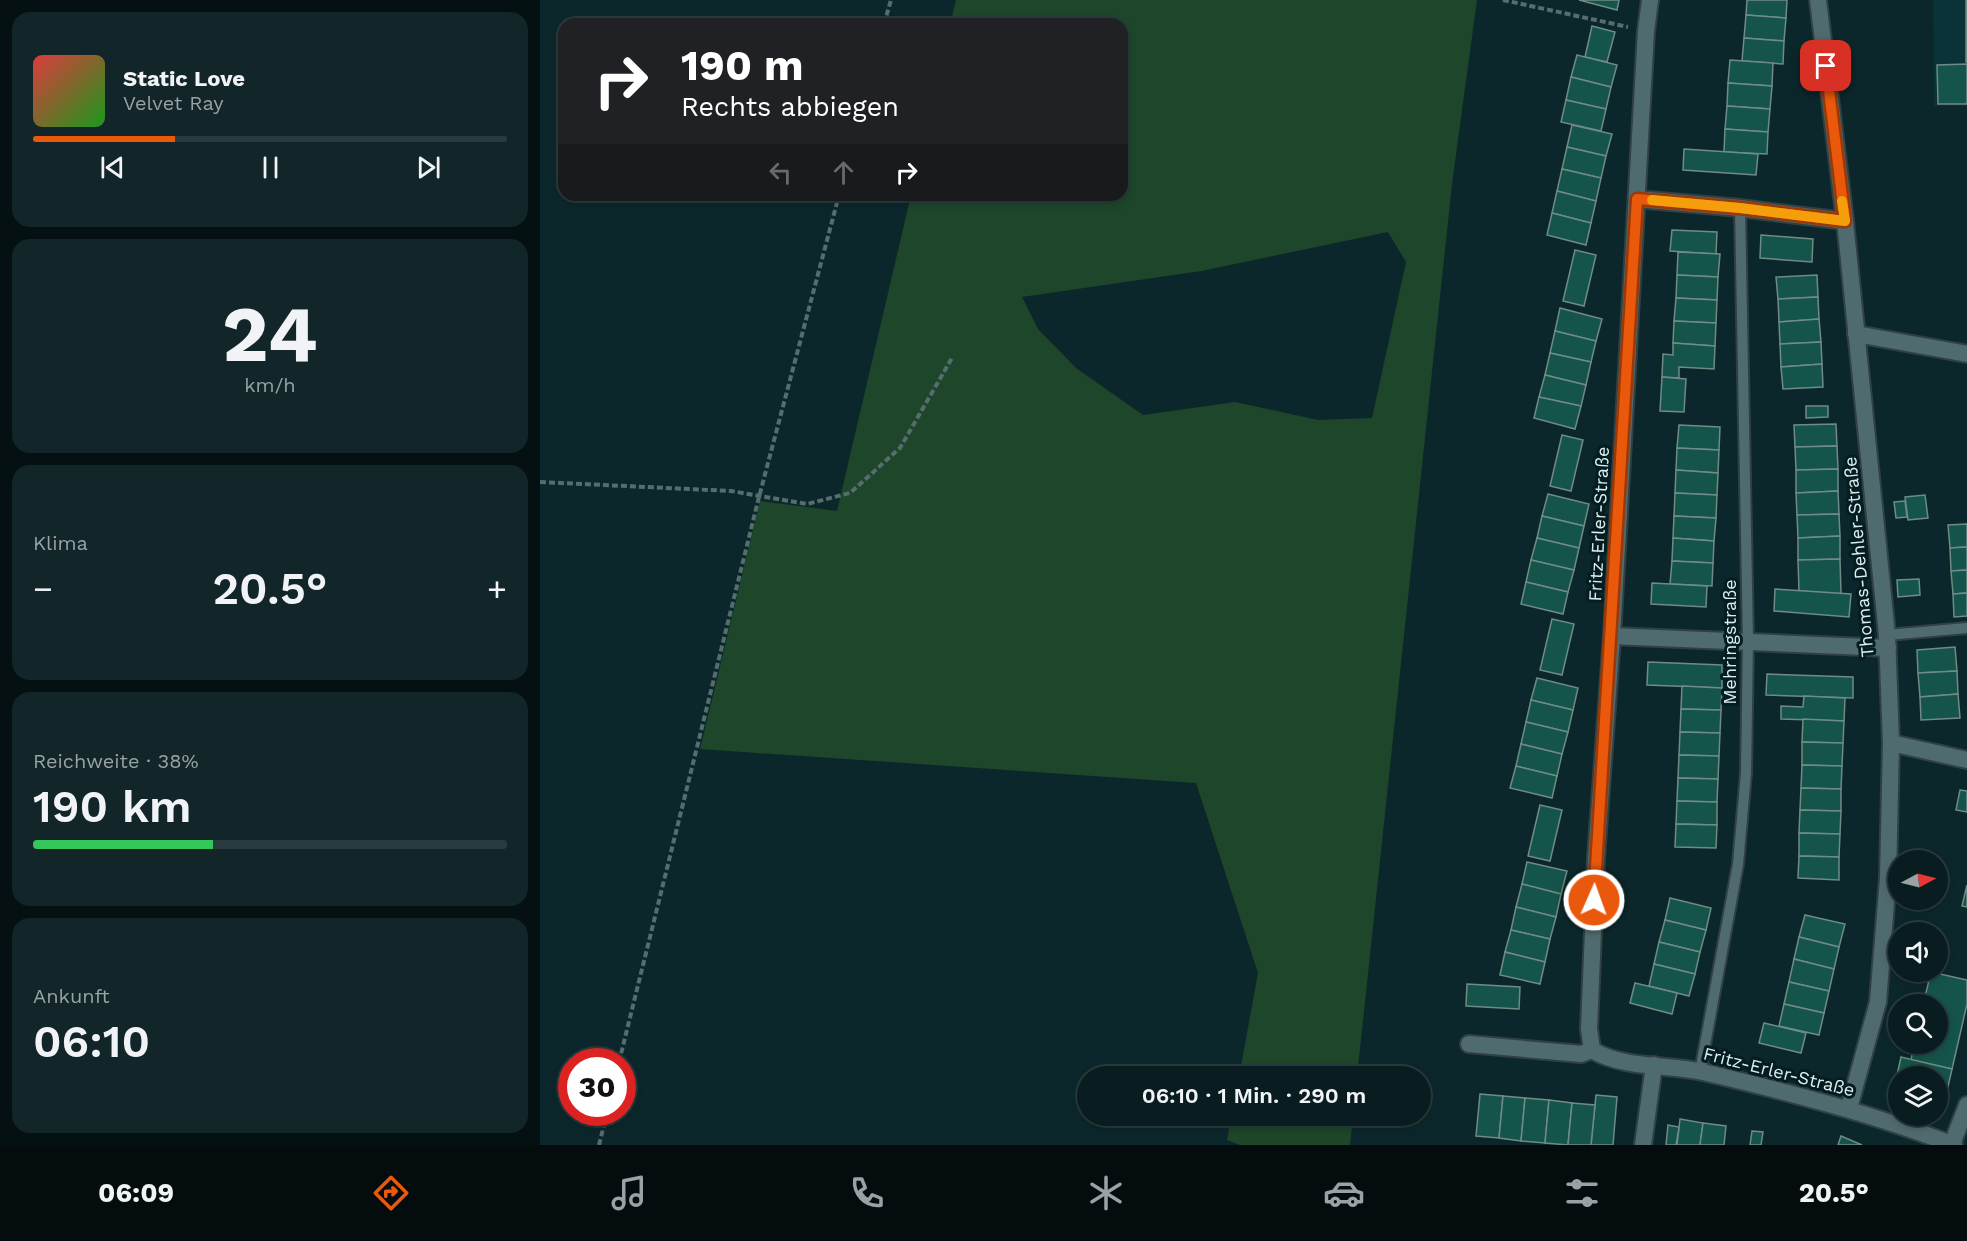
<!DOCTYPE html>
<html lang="de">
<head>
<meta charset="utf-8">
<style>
	:root { --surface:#091d20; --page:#122629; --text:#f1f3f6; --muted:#99a2a5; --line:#293b3e; --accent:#ea580c }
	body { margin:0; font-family:"Work Sans",sans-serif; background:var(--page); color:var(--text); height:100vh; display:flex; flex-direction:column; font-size:22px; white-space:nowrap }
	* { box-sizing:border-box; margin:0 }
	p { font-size:20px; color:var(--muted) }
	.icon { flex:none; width:33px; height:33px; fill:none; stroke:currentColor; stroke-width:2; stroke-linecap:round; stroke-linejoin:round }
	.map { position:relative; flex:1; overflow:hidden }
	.details { display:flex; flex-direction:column; gap:12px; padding:12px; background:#051012; width:540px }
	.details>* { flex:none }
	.banner { position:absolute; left:18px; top:18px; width:570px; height:183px; border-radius:18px; box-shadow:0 3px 9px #0003,0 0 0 2px var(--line); background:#202124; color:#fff; overflow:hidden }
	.needle { width:39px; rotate:83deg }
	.controls { position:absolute; left:1348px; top:850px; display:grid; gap:12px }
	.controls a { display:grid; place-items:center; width:60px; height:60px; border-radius:50%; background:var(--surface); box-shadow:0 3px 9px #0003,0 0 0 2px var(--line); font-size:30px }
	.speed { position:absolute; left:18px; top:1048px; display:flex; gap:12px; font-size:30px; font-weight:700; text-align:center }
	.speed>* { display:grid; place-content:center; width:78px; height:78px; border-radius:50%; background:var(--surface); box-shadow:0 3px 9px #0003,0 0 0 2px var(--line); line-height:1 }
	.speed .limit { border:9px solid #d22; background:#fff; color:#111 }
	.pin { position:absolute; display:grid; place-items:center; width:51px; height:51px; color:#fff; margin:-26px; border-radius:12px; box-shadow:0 3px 9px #0006 }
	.me { position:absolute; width:66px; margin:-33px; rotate:2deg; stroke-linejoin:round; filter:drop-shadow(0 0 4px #0008) }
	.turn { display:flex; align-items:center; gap:21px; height:126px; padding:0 24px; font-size:27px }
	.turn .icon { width:78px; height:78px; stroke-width:2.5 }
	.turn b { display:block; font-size:42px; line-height:51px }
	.lanes { display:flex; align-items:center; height:57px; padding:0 24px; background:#0003; justify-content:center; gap:30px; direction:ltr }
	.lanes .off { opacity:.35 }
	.big { font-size:45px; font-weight:600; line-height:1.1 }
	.details .tile { flex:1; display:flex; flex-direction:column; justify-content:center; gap:9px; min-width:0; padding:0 21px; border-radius:18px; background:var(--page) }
	.details .dial { align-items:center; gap:0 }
	.dial b { font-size:78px; line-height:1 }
	.song { display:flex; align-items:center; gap:18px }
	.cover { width:72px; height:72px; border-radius:9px; background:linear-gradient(135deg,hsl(0 70% 55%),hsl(120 70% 35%)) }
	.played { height:6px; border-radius:3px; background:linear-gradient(90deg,var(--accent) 30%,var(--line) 30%) }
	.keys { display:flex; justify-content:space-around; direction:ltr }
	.heat { display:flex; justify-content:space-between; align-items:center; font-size:33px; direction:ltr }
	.charge { height:9px; border-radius:4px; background:linear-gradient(90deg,#34c759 38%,var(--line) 0) }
	.trip { position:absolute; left:537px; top:1066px; width:354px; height:60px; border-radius:30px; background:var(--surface); box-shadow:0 3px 9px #0003,0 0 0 2px var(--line); font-weight:600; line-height:60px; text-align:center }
	.tab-bar { display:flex; height:96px; justify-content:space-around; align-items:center; background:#040c0d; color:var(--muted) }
	.tab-bar .icon { width:42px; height:42px }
	.tab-bar .selected { color:var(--accent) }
	.tab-bar b { font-size:27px; color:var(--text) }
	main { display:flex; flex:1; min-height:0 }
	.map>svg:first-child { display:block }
	.built { fill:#0b3237 }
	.green { fill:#1e462a; fill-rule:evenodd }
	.building { fill:#15544a; stroke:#6f8b85; stroke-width:1.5 }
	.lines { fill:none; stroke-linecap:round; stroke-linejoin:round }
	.service-casing { stroke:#314043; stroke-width:14 }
	.minor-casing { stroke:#314043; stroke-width:20 }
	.path { stroke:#566d70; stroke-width:4; stroke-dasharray:6 3; stroke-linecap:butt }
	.service { stroke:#506b6f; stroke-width:10 }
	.minor { stroke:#506b6f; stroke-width:16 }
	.route-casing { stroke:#983908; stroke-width:15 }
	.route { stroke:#ea580c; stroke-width:10 }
	.slow { stroke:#f59e0b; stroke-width:10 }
	.labels { text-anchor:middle; stroke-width:6; stroke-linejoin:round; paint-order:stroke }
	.street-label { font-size:18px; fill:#deedef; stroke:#031d21 }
</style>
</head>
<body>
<main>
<section class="details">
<div class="tile">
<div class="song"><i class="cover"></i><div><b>Static Love</b><p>Velvet Ray</p></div></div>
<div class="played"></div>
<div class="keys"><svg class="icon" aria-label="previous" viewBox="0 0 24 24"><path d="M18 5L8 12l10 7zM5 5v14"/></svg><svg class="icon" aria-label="pause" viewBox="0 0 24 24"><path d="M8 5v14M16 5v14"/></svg><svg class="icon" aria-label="next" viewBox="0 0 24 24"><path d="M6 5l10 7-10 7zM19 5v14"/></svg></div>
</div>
<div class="tile dial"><b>24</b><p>km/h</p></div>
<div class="tile"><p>Klima</p>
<div class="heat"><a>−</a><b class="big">20.5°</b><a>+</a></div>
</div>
<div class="tile"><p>Reichweite · 38%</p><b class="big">190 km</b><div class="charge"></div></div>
<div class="tile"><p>Ankunft</p><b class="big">06:10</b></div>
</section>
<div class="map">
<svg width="1427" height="1145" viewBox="0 0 1427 1145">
	<rect width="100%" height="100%" fill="#0c272b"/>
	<polygon class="built" points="1393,0 1427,0 1427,106 1394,106"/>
	<g class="green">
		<path d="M 416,0 L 937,0 L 912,184 L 817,1077 L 699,1077 L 718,973 L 656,783 L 160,749 L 220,501 L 297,511 L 371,195 L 582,195 L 582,24 L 410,24 ZM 848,232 L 866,262 L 832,418 L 778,420 L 695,402 L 603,415 L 536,368 L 498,329 L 482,297 L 661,271 Z"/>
		<polygon points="691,1116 813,1116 810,1145 700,1145 687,1140"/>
	</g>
	<g class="building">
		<polygon points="1039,0 1079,0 1077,10"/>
		<polygon points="1207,0 1247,0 1246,18 1206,15"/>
		<rect x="1426" y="0" width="1" height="62"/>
		<polygon points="1206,15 1246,18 1244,41 1204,38"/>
		<polygon points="1052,26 1075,32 1067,62 1045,57"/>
		<polygon points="1204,38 1244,41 1243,64 1202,61"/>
		<polygon points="1037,55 1077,65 1071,87 1031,77"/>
		<polygon points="1190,60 1233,63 1232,86 1188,83"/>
		<polygon points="1427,64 1427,104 1398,104 1397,65"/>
		<polygon points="1031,77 1071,87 1066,109 1026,100"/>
		<polygon points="1188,83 1232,86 1230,109 1187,106"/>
		<polygon points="1026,100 1066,109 1061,131 1021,122"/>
		<polygon points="1187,106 1230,109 1228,132 1185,129"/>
		<polygon points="1032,125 1072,134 1066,156 1027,147"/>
		<polygon points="1185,129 1228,132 1227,154 1184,152"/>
		<polygon points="1027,147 1066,156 1061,178 1022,169"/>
		<polygon points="1144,149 1218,154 1216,175 1143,170"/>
		<polygon points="1022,169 1061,178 1056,201 1017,191"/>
		<polygon points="1017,191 1056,201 1051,223 1012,213"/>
		<polygon points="1012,213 1051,223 1046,245 1007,235"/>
		<polygon points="1132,230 1177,232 1176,254 1130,251"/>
		<polygon points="1221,235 1273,239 1272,262 1220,258"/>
		<polygon points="1035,250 1056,255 1044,306 1023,301"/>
		<polygon points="1138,252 1180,254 1178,277 1137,275"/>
		<polygon points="1137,275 1178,277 1177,300 1136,298"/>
		<polygon points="1277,275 1278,297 1238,299 1236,277"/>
		<polygon points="1278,297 1279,319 1239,322 1238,299"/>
		<polygon points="1136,298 1177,300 1176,323 1134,321"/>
		<polygon points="1020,308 1062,319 1056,341 1015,331"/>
		<polygon points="1279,319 1281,342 1240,344 1239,322"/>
		<polygon points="1134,321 1176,323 1175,346 1133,343"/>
		<polygon points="1015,331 1056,341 1051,362 1010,353"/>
		<polygon points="1281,342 1282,364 1241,367 1240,344"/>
		<polygon points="1133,343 1175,346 1174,369 1139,367 1139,378 1122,377 1123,354 1133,355"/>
		<polygon points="1010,353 1051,362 1046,385 1005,375"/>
		<polygon points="1282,364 1283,387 1243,389 1241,367"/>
		<polygon points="1005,375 1046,385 1041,406 999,397"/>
		<polygon points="1122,377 1146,379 1144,412 1120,411"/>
		<polygon points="999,397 1041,406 1035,429 994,418"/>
		<polygon points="1266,406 1288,406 1288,417 1266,418"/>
		<polygon points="1296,424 1297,446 1255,447 1254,425"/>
		<polygon points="1139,425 1180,427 1179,450 1137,448"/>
		<polygon points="1022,435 1043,440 1031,491 1010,486"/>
		<polygon points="1297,446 1298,469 1256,470 1255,447"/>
		<polygon points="1137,448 1179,450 1178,473 1136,470"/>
		<polygon points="1298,469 1298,491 1256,493 1256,470"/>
		<polygon points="1136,470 1178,473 1177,495 1135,493"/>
		<polygon points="1298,491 1299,514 1257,515 1256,493"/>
		<polygon points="1135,493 1177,495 1176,518 1134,516"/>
		<polygon points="1008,494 1049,504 1044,526 1002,516"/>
		<polygon points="1385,495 1388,518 1368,520 1365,497"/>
		<polygon points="1365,501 1367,517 1356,518 1354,502"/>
		<polygon points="1299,514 1300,536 1258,538 1257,515"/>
		<polygon points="1002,516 1044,526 1039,548 997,538"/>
		<polygon points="1134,516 1176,518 1174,541 1133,538"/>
		<polygon points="1427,524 1427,547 1410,548 1408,525"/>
		<polygon points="1300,536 1300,559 1258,560 1258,538"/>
		<polygon points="997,538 1039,548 1034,570 991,560"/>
		<polygon points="1133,538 1174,541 1173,563 1132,561"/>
		<polygon points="1427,547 1427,570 1411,571 1410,548"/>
		<polygon points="1300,559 1301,594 1259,591 1258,560"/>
		<polygon points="991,560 1034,570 1028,592 986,582"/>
		<polygon points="1132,561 1173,563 1172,586 1130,584"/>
		<polygon points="1427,570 1427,593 1413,594 1411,571"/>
		<polygon points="1379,579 1380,595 1358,597 1357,580"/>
		<polygon points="986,582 1028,592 1023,614 981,604"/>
		<polygon points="1112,583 1167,586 1166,607 1111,604"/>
		<polygon points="1235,589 1311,594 1309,617 1234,611"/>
		<polygon points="1427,593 1427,616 1414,617 1413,594"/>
		<polygon points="1012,619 1034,624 1022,675 1000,670"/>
		<polygon points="1415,647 1417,671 1378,673 1377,650"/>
		<polygon points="1108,662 1182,665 1182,688 1107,685"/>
		<polygon points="1417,671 1418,694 1380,697 1378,673"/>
		<polygon points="1227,674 1313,677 1313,698 1226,695"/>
		<polygon points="997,678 1038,688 1033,710 991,700"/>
		<polygon points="1142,686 1182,688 1181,710 1141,709"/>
		<polygon points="1418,694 1420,718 1381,720 1380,697"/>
		<polygon points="1264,696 1305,698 1304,721 1241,719 1241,706 1263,707"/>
		<polygon points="991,700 1033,710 1028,732 986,722"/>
		<polygon points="1141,709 1181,710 1180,733 1140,732"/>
		<polygon points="1263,719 1304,721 1303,743 1262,742"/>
		<polygon points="986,722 1028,732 1022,754 981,744"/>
		<polygon points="1140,732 1180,733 1179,756 1139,755"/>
		<polygon points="1262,742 1303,743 1302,766 1262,765"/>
		<polygon points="981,744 1022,754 1017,776 976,766"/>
		<polygon points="1139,755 1179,756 1178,779 1138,778"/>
		<polygon points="1262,765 1302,766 1301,789 1261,788"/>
		<polygon points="976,766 1017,776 1012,798 970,788"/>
		<polygon points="1138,778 1178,779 1177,802 1137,801"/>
		<polygon points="1261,788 1301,789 1301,811 1260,810"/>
		<polygon points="1420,790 1427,791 1427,812 1416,810"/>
		<polygon points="1137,801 1177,802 1177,825 1136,824"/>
		<polygon points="1000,805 1022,810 1010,861 988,856"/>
		<polygon points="1260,810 1301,811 1300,834 1259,833"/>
		<polygon points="1136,824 1177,825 1176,848 1135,847"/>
		<polygon points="1259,833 1300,834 1299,857 1259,856"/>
		<polygon points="1259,856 1299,857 1299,880 1258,878"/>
		<polygon points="987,862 1027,871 1021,894 982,884"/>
		<polygon points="982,884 1021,894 1016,917 976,907"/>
		<polygon points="1427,885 1427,907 1422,906"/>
		<polygon points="1130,898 1171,908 1166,930 1125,920"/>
		<polygon points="976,907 1016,917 1010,939 971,930"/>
		<polygon points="1265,915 1305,924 1299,947 1259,937"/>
		<polygon points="1125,920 1166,930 1160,952 1119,942"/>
		<polygon points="971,930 1010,939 1005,962 965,952"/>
		<polygon points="1259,937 1299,947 1294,969 1254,959"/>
		<polygon points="1119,942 1160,952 1155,974 1114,964"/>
		<polygon points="965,952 1005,962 1000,984 960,975"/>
		<polygon points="1254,959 1294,969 1289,991 1249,982"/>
		<polygon points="1114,964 1155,974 1149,996 1109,986"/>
		<polygon points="1391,972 1427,980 1427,1004 1412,1069 1371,1060 1374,1044 1398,1044 1398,1005 1383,1005"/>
		<polygon points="1249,982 1289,991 1284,1013 1244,1004"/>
		<polygon points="1095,983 1137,993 1132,1014 1090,1003"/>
		<polygon points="927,984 980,987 979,1009 926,1006"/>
		<polygon points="1244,1004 1284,1013 1279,1035 1239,1026"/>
		<polygon points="1224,1023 1266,1033 1261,1053 1219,1043"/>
		<polygon points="1361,1057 1412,1069 1407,1091 1398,1089 1398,1077 1359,1077 1359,1080 1356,1080"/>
		<polygon points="940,1094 963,1096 959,1138 936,1136"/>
		<polygon points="1056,1095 1077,1097 1073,1145 1051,1145"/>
		<polygon points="963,1096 985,1098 981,1141 959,1138"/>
		<polygon points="985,1098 1009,1100 1005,1143 981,1141"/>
		<polygon points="1009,1100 1032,1103 1028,1145 1005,1143"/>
		<polygon points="1032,1103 1055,1105 1051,1145 1028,1145"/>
		<polygon points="1140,1119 1163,1123 1160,1145 1137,1145"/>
		<polygon points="1163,1123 1186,1126 1184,1145 1160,1145"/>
		<polygon points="1128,1125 1139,1127 1136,1145 1126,1145"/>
		<polygon points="1212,1131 1223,1132 1221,1145 1210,1145"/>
		<polygon points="1301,1136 1322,1145 1298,1145"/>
	</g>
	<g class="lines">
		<defs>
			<g id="service">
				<polyline points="1347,635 1427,628"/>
				<polyline points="1160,1072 1198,864 1206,773 1208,641 1200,208"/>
			</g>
			<g id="minor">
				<polyline points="1278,0 1305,221 1347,635 1351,743 1348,878 1338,1002 1309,1108"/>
				<polyline points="1097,199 1200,208 1305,221"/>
				<polyline points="1316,334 1427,354"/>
				<polyline points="1072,636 1348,648"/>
				<polyline points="1351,743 1427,760"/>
				<path d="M 929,1044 L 1041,1054 L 1052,1050 C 1084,1069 1127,1064 1163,1072 C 1248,1092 1333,1114 1414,1145"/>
				<polyline points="1052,1050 1049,1029 1056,858 1072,636 1106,31 1110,0"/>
				<polyline points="1412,1144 1427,1105"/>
				<polyline points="1103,1145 1114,1065"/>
			</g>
		</defs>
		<use href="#service" class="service-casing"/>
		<use href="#minor" class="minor-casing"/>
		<g class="path">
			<polyline points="963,0 1088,27"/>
			<polyline points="344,24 351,0"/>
			<polyline points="0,482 191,491 267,504 310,493 360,448 412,358"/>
			<polyline points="79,1062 219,497 299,195"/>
			<polyline points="59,1145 67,1113"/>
		</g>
		<use href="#service" class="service"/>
		<use href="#minor" class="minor"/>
	</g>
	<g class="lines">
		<defs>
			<polyline id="route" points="1054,900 1097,199 1200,208 1305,221 1286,66"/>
		</defs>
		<use href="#route" class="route-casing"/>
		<use href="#route" class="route"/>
		<polyline class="slow" points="1112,200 1200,208 1305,221 1302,201"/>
	</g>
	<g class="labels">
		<g class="street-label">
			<text transform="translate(1059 524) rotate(-87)" y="6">Fritz-Erler-Straße</text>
			<text transform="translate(1319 557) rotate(-95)" y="6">Thomas-Dehler-Straße</text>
			<text transform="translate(1190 642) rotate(-90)" y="6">Mehringstraße</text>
			<text transform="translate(1239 1072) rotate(14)" y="6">Fritz-Erler-Straße</text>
		</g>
	</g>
</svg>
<div class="controls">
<a><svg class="needle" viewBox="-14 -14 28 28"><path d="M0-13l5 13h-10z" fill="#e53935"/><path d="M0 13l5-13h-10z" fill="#99a2a5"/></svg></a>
<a><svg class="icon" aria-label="sound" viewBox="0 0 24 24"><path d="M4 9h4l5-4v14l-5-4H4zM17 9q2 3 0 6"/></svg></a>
<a><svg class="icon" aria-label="search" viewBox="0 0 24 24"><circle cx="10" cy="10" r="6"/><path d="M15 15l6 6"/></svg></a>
<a><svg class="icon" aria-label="layers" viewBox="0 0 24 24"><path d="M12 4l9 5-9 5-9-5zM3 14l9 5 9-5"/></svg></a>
</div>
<div class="speed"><div class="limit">30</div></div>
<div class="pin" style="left:1286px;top:66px;background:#d93025"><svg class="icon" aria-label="arrive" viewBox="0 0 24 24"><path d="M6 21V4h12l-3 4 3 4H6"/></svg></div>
<svg class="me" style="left:1054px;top:900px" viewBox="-20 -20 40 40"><circle r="17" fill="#ea580c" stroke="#fff" stroke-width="3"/><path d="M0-11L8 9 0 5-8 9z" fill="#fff"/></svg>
<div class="trip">06:10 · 1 Min. · 290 m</div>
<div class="banner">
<div class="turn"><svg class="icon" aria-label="right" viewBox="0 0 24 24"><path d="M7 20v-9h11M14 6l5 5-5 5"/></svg><div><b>190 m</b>Rechts abbiegen</div></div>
<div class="lanes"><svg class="icon off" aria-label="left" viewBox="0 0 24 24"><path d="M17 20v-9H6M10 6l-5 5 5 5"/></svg><svg class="icon off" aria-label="ahead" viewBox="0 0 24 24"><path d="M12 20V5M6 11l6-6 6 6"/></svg><svg class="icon" aria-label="right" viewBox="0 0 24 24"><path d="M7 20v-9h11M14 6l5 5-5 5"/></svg></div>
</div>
</div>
</main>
<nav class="tab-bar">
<b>06:09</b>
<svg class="icon selected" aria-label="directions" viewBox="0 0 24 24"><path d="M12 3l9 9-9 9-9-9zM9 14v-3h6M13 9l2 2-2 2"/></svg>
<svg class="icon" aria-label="music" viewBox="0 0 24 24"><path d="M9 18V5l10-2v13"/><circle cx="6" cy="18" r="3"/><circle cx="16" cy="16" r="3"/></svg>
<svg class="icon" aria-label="phone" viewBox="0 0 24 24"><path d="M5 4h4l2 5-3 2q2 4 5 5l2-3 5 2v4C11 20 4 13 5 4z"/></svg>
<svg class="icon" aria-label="climate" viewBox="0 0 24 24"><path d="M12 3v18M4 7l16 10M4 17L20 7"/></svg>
<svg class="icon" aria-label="car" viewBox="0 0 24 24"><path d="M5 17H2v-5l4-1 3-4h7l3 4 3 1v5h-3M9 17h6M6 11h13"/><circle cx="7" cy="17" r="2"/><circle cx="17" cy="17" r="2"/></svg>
<svg class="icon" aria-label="filters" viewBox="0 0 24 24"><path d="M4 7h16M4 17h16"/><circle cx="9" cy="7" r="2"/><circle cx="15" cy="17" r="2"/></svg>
<b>20.5°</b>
</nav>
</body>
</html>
